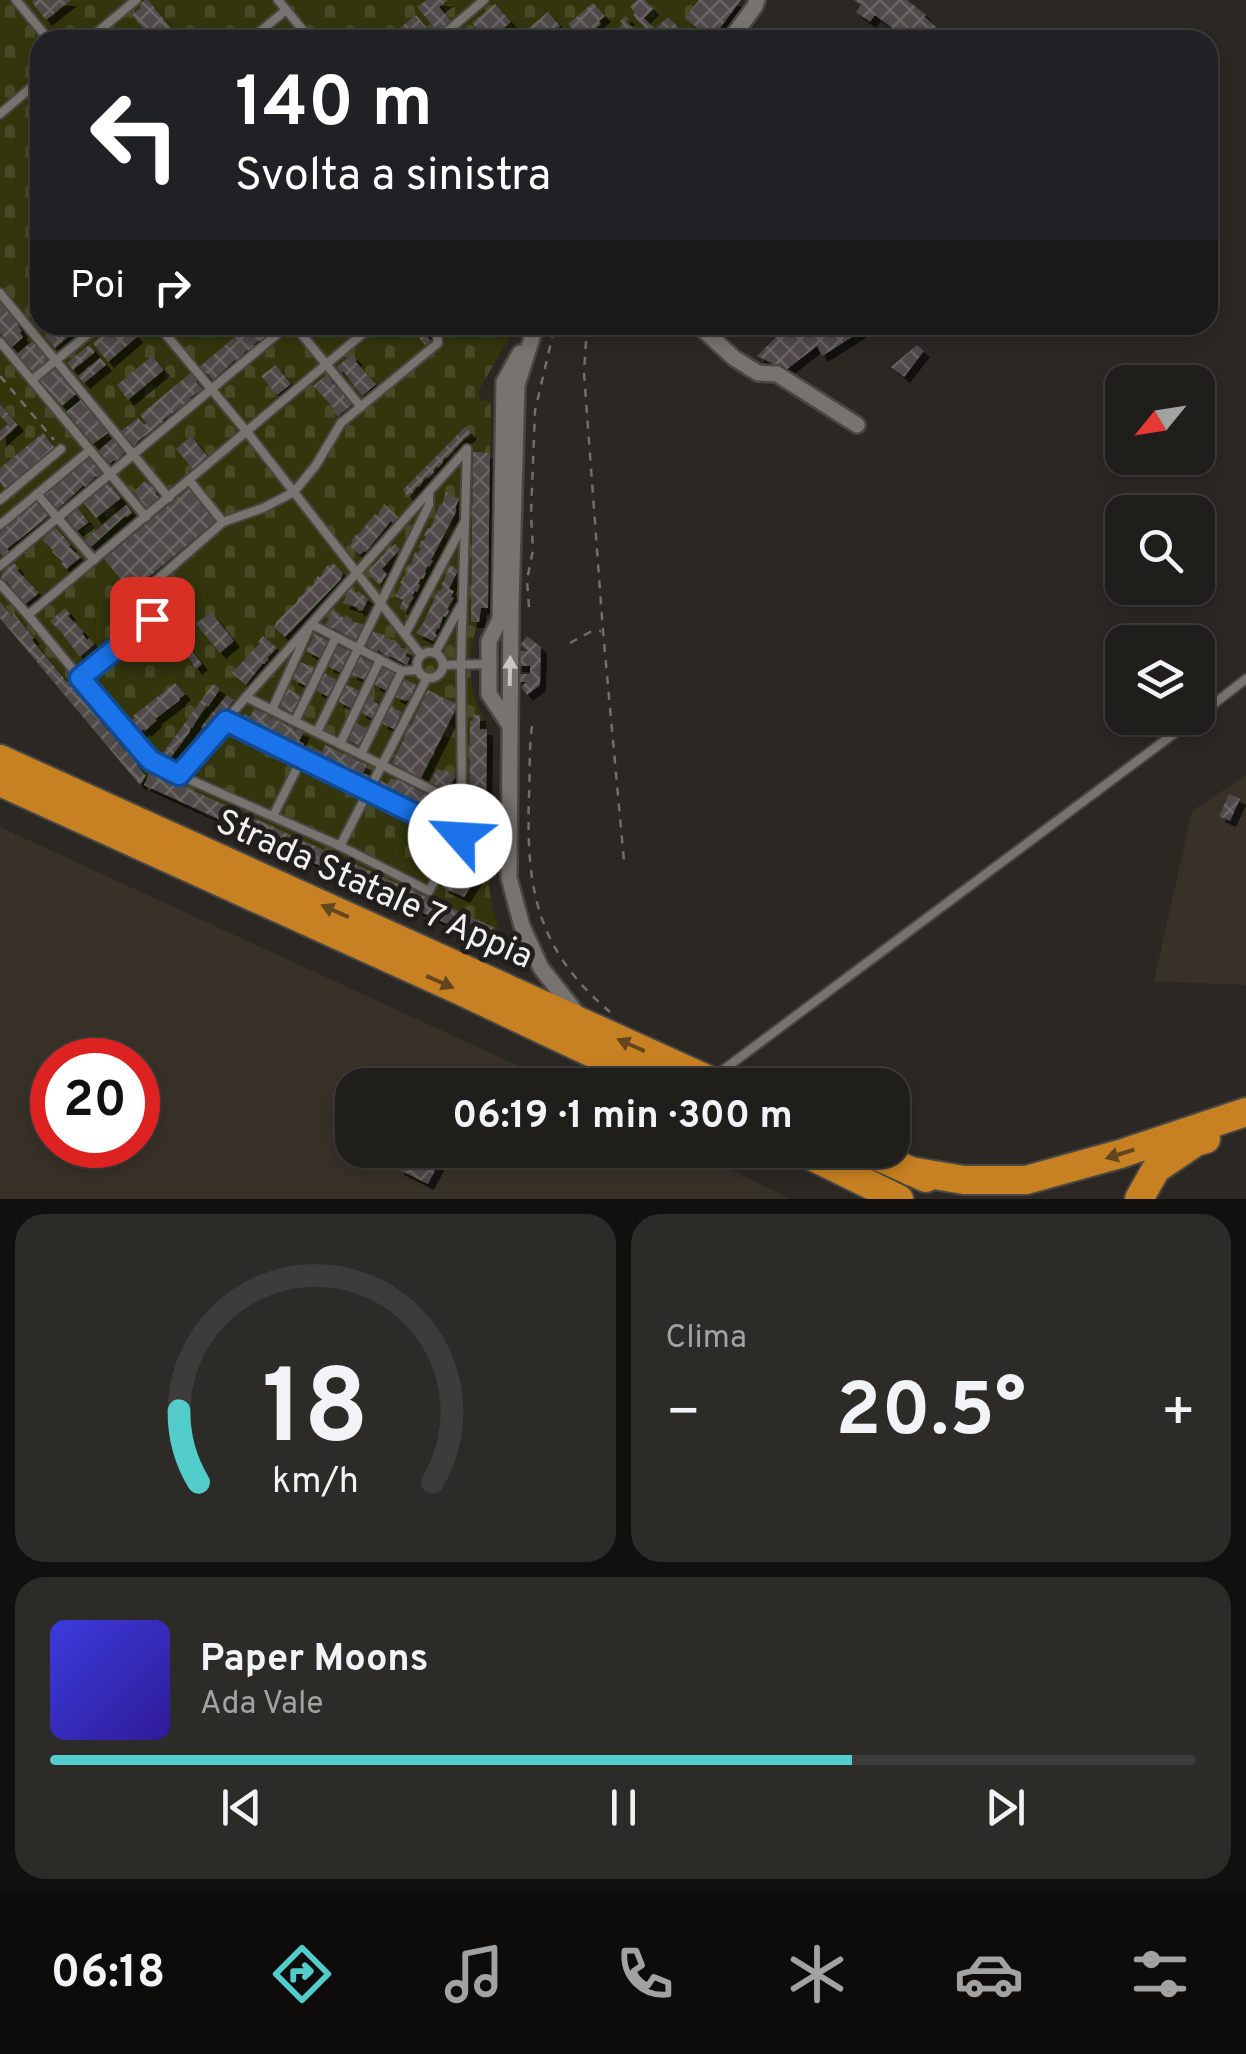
<!DOCTYPE html>
<html lang="it">
<head>
<meta charset="utf-8">
<style>
	:root { --surface:#201e1b; --page:#2d2b28; --text:#f1f3f6; --muted:#a2a2a3; --line:#3d3c3a; --accent:#53cdcb }
	body { margin:0; font-family:Overpass,sans-serif; background:var(--page); color:var(--text); height:100vh; display:flex; flex-direction:column; font-size:38px; white-space:nowrap }
	* { box-sizing:border-box; margin:0 }
	p { font-size:32px; color:var(--muted) }
	.icon { flex:none; width:55px; height:55px; fill:none; stroke:currentColor; stroke-width:2; stroke-linecap:round; stroke-linejoin:round }
	.map { position:relative; height:1199px; overflow:hidden }
	.details { display:flex; flex-direction:column; gap:15px; padding:15px; background:#12100f; flex:1 }
	.details>* { flex:none }
	.guide { position:absolute; left:30px; top:30px; width:1188px; height:305px; border-radius:30px; box-shadow:0 5px 15px #0003,0 0 0 2px var(--line); background:#202124; color:#fff; overflow:hidden }
	.needle { width:65px; rotate:240deg }
	.controls { position:absolute; left:1105px; top:365px; display:grid; gap:20px }
	.controls a { display:grid; place-items:center; width:110px; height:110px; border-radius:20px; background:var(--surface); box-shadow:0 5px 15px #0003,0 0 0 2px var(--line); font-size:50px }
	.speed { position:absolute; left:30px; top:1038px; display:flex; gap:20px; font-size:50px; font-weight:700; text-align:center }
	.speed>* { display:grid; place-content:center; width:130px; height:130px; border-radius:50%; background:var(--surface); box-shadow:0 5px 15px #0003,0 0 0 2px var(--line); line-height:1 }
	.speed .limit { border:15px solid #d22; background:#fff; color:#111 }
	.pin { position:absolute; display:grid; place-items:center; width:85px; height:85px; color:#fff; margin:-42px; border-radius:20px; box-shadow:0 5px 15px #0006 }
	.me { position:absolute; width:110px; margin:-55px; rotate:296deg; stroke-linejoin:round; filter:drop-shadow(0 0 8px #0008) }
	.turn { display:flex; align-items:center; gap:35px; height:210px; padding:0 40px; font-size:45px }
	.turn .icon { width:130px; height:130px; stroke-width:2.5 }
	.turn b { display:block; font-size:70px; line-height:85px }
	.then { display:flex; align-items:center; height:95px; padding:0 40px; background:#0003; gap:20px; font-size:38px }
	.big { font-size:75px; font-weight:700; line-height:1.1 }
	.details .tile { flex:1; display:flex; flex-direction:column; justify-content:center; gap:15px; min-width:0; padding:0 35px; border-radius:30px; background:var(--page) }
	.details .dial { align-items:center; gap:0 }
	.dial svg { height:260px; overflow:visible; fill:none; stroke:var(--line); stroke-width:7; stroke-linecap:round; text-anchor:middle }
	.dial text { fill:var(--text); stroke:none }
	.song { display:flex; align-items:center; gap:30px }
	.cover { width:120px; height:120px; border-radius:15px; background:linear-gradient(135deg,hsl(240 70% 55%),hsl(250 70% 35%)) }
	.played { height:10px; border-radius:5px; background:linear-gradient(90deg,var(--accent) 70%,var(--line) 70%) }
	.keys { display:flex; justify-content:space-around; direction:ltr }
	.heat { display:flex; justify-content:space-between; align-items:center; font-size:55px; direction:ltr }
	.details .tiles { flex:1; display:grid; gap:15px; grid-template-columns:1fr 1fr }
	.tile:last-child { grid-column:span 2 }
	.trip { position:absolute; left:335px; top:1068px; width:575px; height:100px; border-radius:30px; background:var(--surface); box-shadow:0 5px 15px #0003,0 0 0 2px var(--line); font-weight:700; line-height:100px; text-align:center }
	.menu { display:flex; height:160px; justify-content:space-around; align-items:center; background:#0d0c0b; color:var(--muted) }
	.menu .icon { width:70px; height:70px }
	.menu .current { color:var(--accent) }
	.menu b { font-size:45px; color:var(--text) }
	.map>svg:first-child { display:block }
	.built { fill:#373128; fill-rule:evenodd }
	.cemetery { fill:url(#cemetery-stones) }
	.building { fill:url(#building-cross-hatch); filter:url(#shadow) }
	.lines { fill:none; stroke-linecap:round; stroke-linejoin:round }
	.lane-casing { stroke:#494744; stroke-width:12 }
	.street-casing { stroke:#494744; stroke-width:20 }
	.highway-casing { stroke:#494744; stroke-width:32 }
	.path { stroke:#716e6b; stroke-width:2.5; stroke-dasharray:8 8; stroke-linecap:butt }
	.lane { stroke:#77746f; stroke-width:8 }
	.street { stroke:#77746f; stroke-width:15 }
	.highway { stroke:#c88122; stroke-width:28 }
	.oneway { fill:#c8c5c2 }
	.oneway2 { fill:#64461e }
	.route-casing { stroke:#114b97; stroke-width:25 }
	.route { stroke:#1a73e8; stroke-width:18 }
	.labels { text-anchor:middle; stroke-width:10; stroke-linejoin:round; paint-order:stroke }
	.street-label { font-size:35px; fill:#f3f1ef; stroke:#211f1b }
</style>
</head>
<body>
<div class="map">
<svg width="1246" height="1199" viewBox="0 0 1246 1199">
	<defs>
		<pattern id="cemetery-stones" width="16" height="16" patternUnits="userSpaceOnUse" patternTransform="scale(2.5)"><rect width="16" height="16" fill="#33360d"/><path d="M2 7V4a2 2 0 0 1 4 0v3zM10 15v-3a2 2 0 0 1 4 0v3z" fill="#474a25"/></pattern>
		<pattern id="building-cross-hatch" width="8" height="8" patternUnits="userSpaceOnUse" patternTransform="scale(2.5)"><rect width="8" height="8" fill="#4f4a48"/><path d="M0 0l8 8M0 8l8-8" fill="none" stroke="#696563"/></pattern>
		<filter id="shadow"><feDropShadow dx="6" dy="6" stdDeviation="0" flood-color="#0009"/></filter>
	</defs>
	<rect width="100%" height="100%" fill="#2b2824"/>
	<g class="built">
		<polygon points="1246,775 1246,985 1154,981 1192,811"/>
		<path d="M 0,827 L 560,1085 L 352,1085 L 352,1150 L 691,1150 L 790,1199 L 0,1199 ZM 52,1060 L 138,1060 L 138,1145 L 52,1145 Z"/>
	</g>
	<polygon class="cemetery" points="0,0 741,0 711,40 40,40 40,325 516,325 478,392 480,399 491,402 488,608 481,616 474,636 470,654 471,682 474,697 486,725 486,868 492,907 503,946 502,949 140,785 0,618"/>
	<g class="building">
		<polygon points="34,0 71,0 46,20 32,2"/>
		<polygon points="145,0 148,0 181,40 155,40 138,22 132,15 141,8 139,5"/>
		<polygon points="427,0 448,0 439,7 452,22 438,32 417,7"/>
		<polygon points="637,0 645,0 653,9 644,18 655,29 668,17 680,29 668,40 656,40 633,15 635,13 630,6"/>
		<polygon points="699,0 741,0 711,40 699,40 701,38 694,32 697,28 685,18"/>
		<polygon points="854,0 907,0 926,15 924,16 937,28 926,40 908,40 875,15 870,22 856,12 861,5"/>
		<polygon points="593,3 605,16 599,21 601,24 582,40 568,24"/>
		<polygon points="495,4 511,22 490,40 486,40 472,23"/>
		<polygon points="548,12 560,26 543,40 514,40"/>
		<polygon points="416,15 434,36 429,40 402,40 395,32"/>
		<polygon points="626,16 629,19 626,21 633,28 620,40 605,40 623,24 620,21"/>
		<polygon points="0,300 21,324 18,326 22,331 20,333 23,337 12,347 0,333"/>
		<polygon points="59,325 82,325 55,348 45,337"/>
		<polygon points="115,325 127,325 137,337 108,362 93,343"/>
		<polygon points="249,325 281,325 261,342 259,340 253,345 255,346 249,351 247,350 237,361 235,360 213,380 207,373 205,374 199,367"/>
		<polygon points="409,325 429,325 434,331 427,336 431,341 425,345"/>
		<polygon points="788,325 855,325 860,332 822,356 817,346 786,370 757,356"/>
		<polygon points="33,341 49,360 33,372 17,354"/>
		<polygon points="89,345 95,352 73,370 67,363"/>
		<polygon points="917,345 924,351 904,377 891,367"/>
		<polygon points="352,354 357,360 355,361 376,384 362,396 343,371 342,373 337,367"/>
		<polygon points="152,356 164,370 128,400 117,385"/>
		<polygon points="100,358 106,365 84,383 78,376"/>
		<polygon points="276,365 291,384 277,395 261,376"/>
		<polygon points="56,368 77,393 62,406 40,381"/>
		<polygon points="193,371 199,379 196,382 203,389 197,394 196,393 190,398 191,399 162,421 163,422 138,441 133,447 120,432 138,418 144,425 147,423 140,415"/>
		<polygon points="328,374 333,380 331,381 353,404 338,416 333,411 335,409 313,386"/>
		<polygon points="82,399 109,432 93,444 66,412"/>
		<polygon points="0,404 18,425 0,441 0,431 8,424 0,415"/>
		<polygon points="465,427 471,433 466,438 465,437 456,448 455,447 447,458 446,456 442,461 443,462 438,468 437,466 433,470 434,472 428,478 426,476 419,487 417,486 409,497 403,490"/>
		<polygon points="43,433 55,448 5,489 0,483 0,468"/>
		<polygon points="191,436 208,457 193,469 176,449"/>
		<polygon points="114,437 125,452 116,462 114,460 110,464 98,451"/>
		<polygon points="473,452 490,453 488,608 481,608 479,622 471,622"/>
		<polygon points="91,456 103,472 97,477 96,476 85,487 84,485 57,510 44,496"/>
		<polygon points="145,481 157,491 155,493 160,498 148,508 142,503 134,491"/>
		<polygon points="107,482 121,498 96,518 83,502"/>
		<polygon points="189,488 216,521 131,592 104,559"/>
		<polygon points="446,492 459,499 456,506 456,512 431,560 433,561 429,567 427,566 425,572 426,573 423,579 421,578 418,584 420,585 417,592 415,591 412,596 414,597 405,611 399,608 403,600 395,596 402,584 400,583 404,576 405,577 408,572 406,571 409,564 411,565 415,552 418,553 421,548 418,547 422,540 424,541 426,536 424,535 428,528 430,529 440,504 442,505"/>
		<polygon points="38,500 49,516 7,549 9,551 3,556 0,553 0,532"/>
		<polygon points="384,504 398,517 393,523 391,521 366,552 364,551 360,555 349,546 353,541 352,540 357,534 358,535 375,514 377,516"/>
		<polygon points="126,505 132,513 127,517 125,516 91,547 85,540"/>
		<polygon points="77,508 89,522 77,531 67,519"/>
		<polygon points="56,528 71,545 69,547 81,557 66,569 61,564 63,562 52,552 53,550 42,540"/>
		<polygon points="395,544 400,549 382,569 387,574 380,585 369,575 369,570 390,547 391,549"/>
		<polygon points="14,563 19,569 17,570 39,593 24,605 6,580 4,581 1,578 2,573"/>
		<polygon points="333,563 343,573 341,579 285,637 274,627 277,621 296,603 300,595 301,597 309,586 311,587 315,583 313,582 318,576 320,577 327,566 329,567"/>
		<polygon points="450,566 458,570 449,589 454,591 451,597 454,598 447,609 449,611 446,617 443,616 439,629 437,628 435,634 437,635 433,641 416,633 424,622 438,590 440,591 443,586 441,585 448,573 447,573"/>
		<polygon points="350,589 357,593 358,591 368,599 363,610 359,611 356,607 343,603"/>
		<polygon points="0,602 12,616 14,614 34,638 32,640 67,682 70,680 76,688 74,690 109,732 111,730 116,735 114,737 125,751 131,746 142,760 137,765 146,776 140,785 0,618"/>
		<polygon points="65,608 70,614 68,616 84,632 82,633 87,640 89,638 94,644 80,657 61,632 50,621"/>
		<polygon points="333,609 344,618 346,615 352,619 351,621 364,625 356,641 333,628 332,630 325,626"/>
		<polygon points="211,612 234,641 220,653 196,624"/>
		<polygon points="165,618 202,664 196,669 187,656 186,657 159,623"/>
		<polygon points="371,631 385,635 384,637 397,641 396,643 401,645 400,647 408,650 405,656 410,658 407,665 389,656 389,658 378,650 377,652 370,649 371,647 365,644"/>
		<polygon points="315,634 329,641 320,658 306,651"/>
		<polygon points="263,636 277,648 267,658 269,659 264,664 263,663 246,685 232,673 260,643 258,642"/>
		<polygon points="527,636 541,647 540,685 527,695 521,687 526,682 516,682 516,674 530,674 530,666 516,666 517,651 528,651 520,645"/>
		<polygon points="337,645 352,652 341,673 327,666"/>
		<polygon points="360,657 373,663 365,680 351,674"/>
		<polygon points="301,662 315,669 306,686 292,679"/>
		<polygon points="382,667 395,674 387,691 373,684"/>
		<polygon points="324,673 337,680 329,697 315,690"/>
		<polygon points="403,678 416,685 409,700 405,701 394,696"/>
		<polygon points="175,683 185,694 179,699 180,700 155,719 157,720 145,731 144,729 138,734 129,722 134,718 133,716"/>
		<polygon points="213,684 220,689 208,707 206,705 192,728 191,727 189,733 168,761 161,756"/>
		<polygon points="346,684 359,691 351,708 337,701"/>
		<polygon points="288,689 301,696 292,713 279,706"/>
		<polygon points="428,690 458,705 421,778 392,763"/>
		<polygon points="227,695 234,700 208,733 201,727"/>
		<polygon points="368,695 375,698 373,701 380,705 373,719 360,712"/>
		<polygon points="389,706 402,712 394,729 381,723"/>
		<polygon points="254,709 268,714 267,716 272,719 273,717 296,731 297,729 304,732 299,741 304,744 301,750 296,747 295,749 284,741 283,743 272,735 271,737 264,734 265,732 260,729 259,731 248,723 247,725 241,722 245,714 250,717"/>
		<polygon points="473,715 480,715 480,729 487,729 486,829 469,829 470,721 473,721"/>
		<polygon points="354,722 368,729 359,746 346,739"/>
		<polygon points="325,745 367,765 363,773 370,776 366,784 330,765 330,766 323,763 324,761 311,757 315,748 322,752"/>
		<polygon points="437,769 443,771 444,769 455,777 448,791 442,790 430,782"/>
		<polygon points="150,771 493,927 491,930 498,931 503,946 502,949 144,785"/>
		<polygon points="391,778 396,780 397,779 415,788 415,789 439,800 439,802 444,804 440,811 452,817 449,823 444,821 443,823 432,815 424,813 425,812 412,808 414,806 408,803 407,805 396,797 395,799 376,790 381,781 387,784"/>
		<polygon points="1229,794 1240,799 1230,821 1219,816"/>
		<polygon points="468,839 482,846 477,854 486,859 486,868 475,861 473,865 479,868 476,874 478,875 464,897 442,887"/>
		<polygon points="408,1150 428,1150 442,1157 428,1184 398,1169"/>
	</g>
	<g class="lines">
		<defs>
			<g id="lane">
				<polyline points="16,0 49,40"/>
				<polyline points="278,0 311,40"/>
				<polyline points="88,40 136,0"/>
				<polyline points="250,40 286,10"/>
				<polyline points="437,40 484,0"/>
				<polyline points="0,114 40,80"/>
				<polyline points="0,293 169,498"/>
				<polyline points="158,325 247,432 421,655"/>
				<polyline points="294,325 361,407"/>
				<polyline points="373,325 28,615 80,678 151,619 135,599 223,522 263,508 294,492 316,465 341,423 438,343 436,325"/>
				<polyline points="0,342 146,517"/>
				<polyline points="32,380 99,325"/>
				<polyline points="189,480 223,522"/>
				<polyline points="37,494 94,560"/>
				<polyline points="0,500 61,449"/>
				<polyline points="0,525 90,450"/>
				<polyline points="0,566 288,325"/>
				<polyline points="0,584 28,615"/>
				<polyline points="405,634 464,523"/>
				<circle cx="430" cy="665" r="13"/>
				<polyline points="435,653 460,607"/>
				<polyline points="443,665 489,664"/>
				<polyline points="80,678 150,760 179,775 340,846 429,891 460,835 462,805 461,663 467,449"/>
				<polyline points="246,697 462,805"/>
				<polyline points="272,710 311,624 402,671 418,670"/>
				<polyline points="1198,716 1246,679"/>
				<polyline points="226,721 460,835"/>
				<polyline points="295,721 336,637"/>
				<polyline points="317,732 429,505 429,493"/>
				<polyline points="340,744 380,660"/>
				<polyline points="361,754 402,671"/>
				<polyline points="179,775 246,697 467,449"/>
				<polyline points="273,816 302,758"/>
				<polyline points="340,846 427,678"/>
				<polyline points="723,1070 1195,718"/>
			</g>
			<g id="street">
				<polyline points="730,40 755,6 757,0"/>
				<polyline points="536,325 517,385 511,604 509,878 522,926 541,968 575,1011"/>
				<polyline points="698,325 734,358 758,373 777,374 857,425"/>
				<polyline points="510,726 489,694 489,641 500,619 504,382 520,353"/>
			</g>
			<g id="highway">
				<polyline points="0,759 720,1085"/>
				<polyline points="0,782 461,991 660,1085"/>
				<polyline points="799,1150 899,1199"/>
				<polyline points="864,1150 926,1178"/>
				<polyline points="910,1171 964,1180 1026,1180 1120,1154 1246,1112"/>
				<polyline points="1139,1199 1156,1169 1196,1142 1206,1139"/>
			</g>
		</defs>
		<use href="#lane" class="lane-casing"/>
		<use href="#street" class="street-casing"/>
		<use href="#highway" class="highway-casing"/>
		<g class="path">
			<polyline points="587,325 584,373 603,631 624,861"/>
			<polyline points="0,376 54,440"/>
			<polyline points="529,607 527,580 533,550 531,514 535,411 555,325"/>
			<polyline points="570,643 590,632 601,631"/>
			<path d="M 532,726 C 529,749 530,773 529,796 C 526,888 536,949 610,1012"/>
			<polyline points="737,1076 759,1085"/>
		</g>
		<use href="#lane" class="lane"/>
		<use href="#street" class="street"/>
		<use href="#highway" class="highway"/>
	</g>
	<defs><path id="oneway-solid" d="M-6-.8H1V-3.2L6.5 0L1 3.2V.8H-6Z" transform="scale(2.5)"/></defs>
	<use class="oneway" href="#oneway-solid" transform="translate(510 671) rotate(-89)"/>
	<g class="oneway2">
		<use href="#oneway-solid" transform="translate(335 911) rotate(-156)"/>
		<use href="#oneway-solid" transform="translate(440 982) rotate(24)"/>
		<use href="#oneway-solid" transform="translate(631 1045) rotate(-156)"/>
		<use href="#oneway-solid" transform="translate(1120 1154) rotate(163)"/>
	</g>
	<g class="lines">
		<defs>
			<polyline id="route" points="152,619 80,678 150,760 179,775 226,721 460,836"/>
		</defs>
		<use href="#route" class="route-casing"/>
		<use href="#route" class="route"/>
	</g>
	<g class="labels">
		<g class="street-label">
			<text transform="translate(375 888) rotate(24)" y="12">Strada Statale 7 Appia</text>
		</g>
	</g>
</svg>
<div class="controls">
<a><svg class="needle" viewBox="-14 -14 28 28"><path d="M0-13l5 13h-10z" fill="#e53935"/><path d="M0 13l5-13h-10z" fill="#a2a2a3"/></svg></a>
<a><svg class="icon" aria-label="search" viewBox="0 0 24 24"><circle cx="10" cy="10" r="6"/><path d="M15 15l6 6"/></svg></a>
<a><svg class="icon" aria-label="layers" viewBox="0 0 24 24"><path d="M12 4l9 5-9 5-9-5zM3 14l9 5 9-5"/></svg></a>
</div>
<div class="speed"><div class="limit">20</div></div>
<div class="pin" style="left:152px;top:619px;background:#d93025"><svg class="icon" aria-label="arrive" viewBox="0 0 24 24"><path d="M6 21V4h12l-3 4 3 4H6"/></svg></div>
<svg class="me" style="left:460px;top:836px" viewBox="-20 -20 40 40"><circle r="19" fill="#fff"/><path d="M0-13L10 11 0 6-10 11z" fill="#1a73e8"/></svg>
<div class="trip">06:19 · 1 min · 300 m</div>
<div class="guide">
<div class="turn"><svg class="icon" aria-label="left" viewBox="0 0 24 24"><path d="M17 20v-9H6M10 6l-5 5 5 5"/></svg><div><b>140 m</b>Svolta a sinistra</div></div>
<div class="then">Poi<svg class="icon" aria-label="right" viewBox="0 0 24 24"><path d="M7 20v-9h11M14 6l5 5-5 5"/></svg></div>
</div>
</div>
<section class="details">
<div class="tiles">
<div class="tile dial"><svg viewBox="0 0 100 80">
<path d="M14 69A42 42 0 1 1 86 69"/>
<path d="M14 69A42 42 0 0 1 8 47" stroke="#53cdcb"/>
<text x="50" y="56" font-size="32" font-weight="700">18</text>
<text x="50" y="72" font-size="11">km/h</text>
</svg></div>
<div class="tile"><p>Clima</p>
<div class="heat"><a>−</a><b class="big">20.5°</b><a>+</a></div>
</div>
<div class="tile">
<div class="song"><i class="cover"></i><div><b>Paper Moons</b><p>Ada Vale</p></div></div>
<div class="played"></div>
<div class="keys"><svg class="icon" aria-label="previous" viewBox="0 0 24 24"><path d="M18 5L8 12l10 7zM5 5v14"/></svg><svg class="icon" aria-label="pause" viewBox="0 0 24 24"><path d="M8 5v14M16 5v14"/></svg><svg class="icon" aria-label="next" viewBox="0 0 24 24"><path d="M6 5l10 7-10 7zM19 5v14"/></svg></div>
</div>
</div>
</section>
<nav class="menu">
<b>06:18</b>
<svg class="icon current" aria-label="directions" viewBox="0 0 24 24"><path d="M12 3l9 9-9 9-9-9zM9 14v-3h6M13 9l2 2-2 2"/></svg>
<svg class="icon" aria-label="music" viewBox="0 0 24 24"><path d="M9 18V5l10-2v13"/><circle cx="6" cy="18" r="3"/><circle cx="16" cy="16" r="3"/></svg>
<svg class="icon" aria-label="phone" viewBox="0 0 24 24"><path d="M5 4h4l2 5-3 2q2 4 5 5l2-3 5 2v4C11 20 4 13 5 4z"/></svg>
<svg class="icon" aria-label="climate" viewBox="0 0 24 24"><path d="M12 3v18M4 7l16 10M4 17L20 7"/></svg>
<svg class="icon" aria-label="car" viewBox="0 0 24 24"><path d="M5 17H2v-5l4-1 3-4h7l3 4 3 1v5h-3M9 17h6M6 11h13"/><circle cx="7" cy="17" r="2"/><circle cx="17" cy="17" r="2"/></svg>
<svg class="icon" aria-label="filters" viewBox="0 0 24 24"><path d="M4 7h16M4 17h16"/><circle cx="9" cy="7" r="2"/><circle cx="15" cy="17" r="2"/></svg>
</nav>
</body>
</html>
